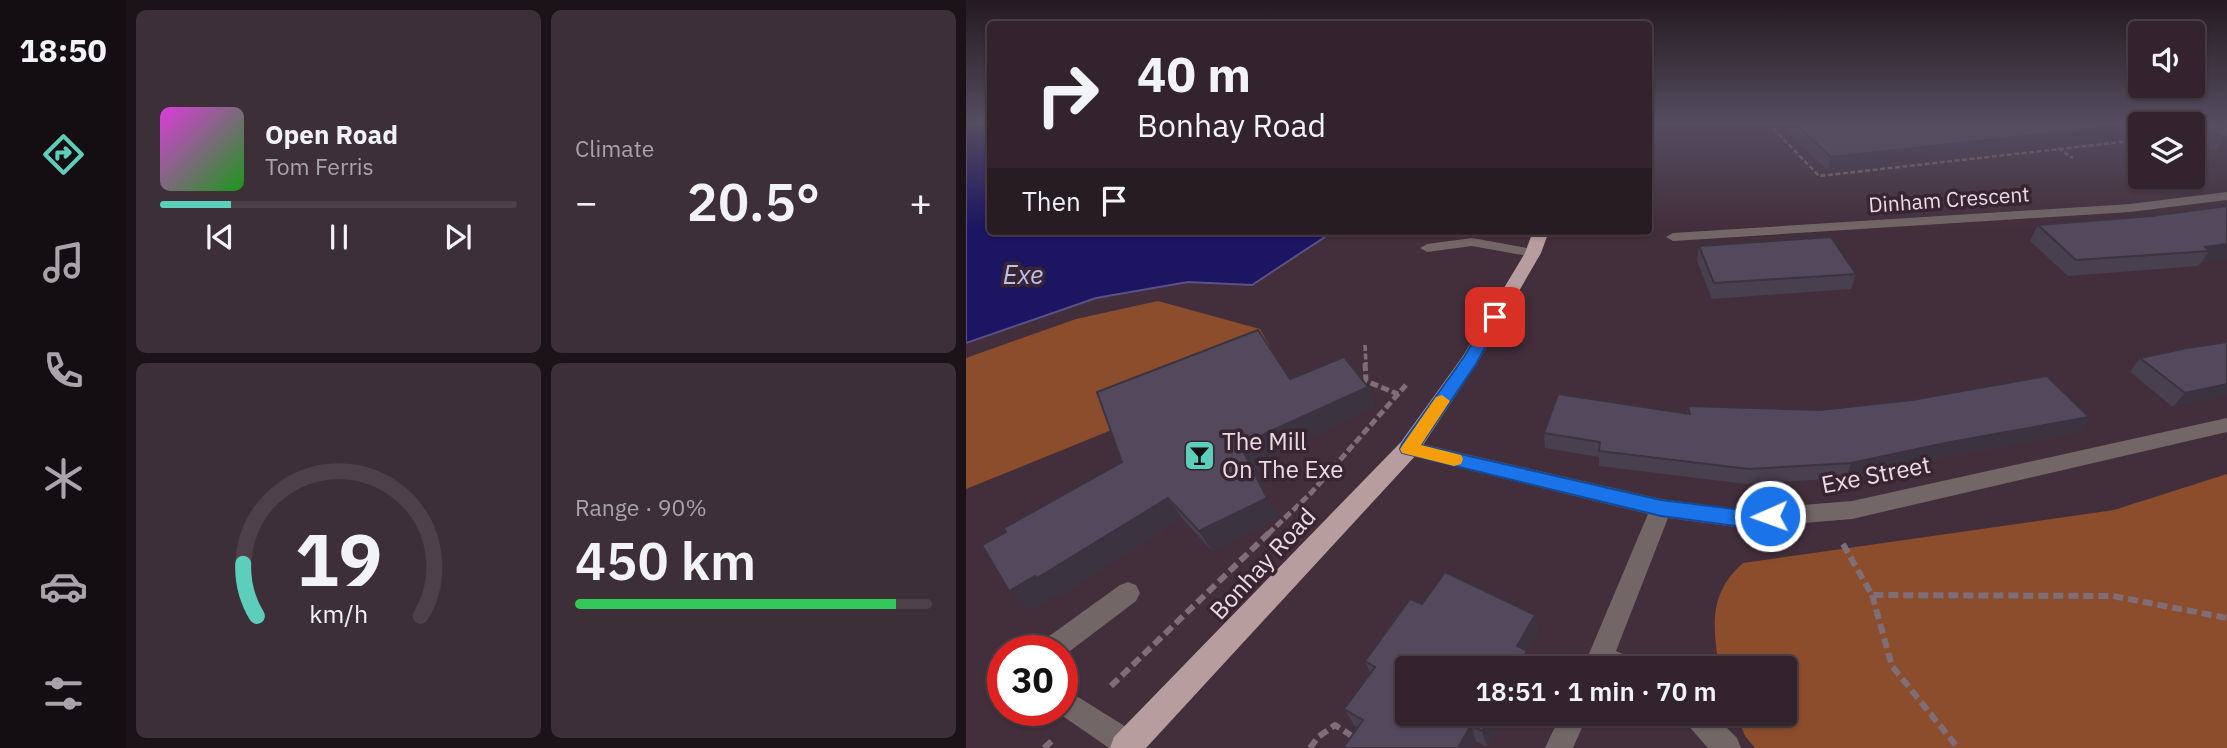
<!DOCTYPE html>
<html lang="en">
<head>
<meta charset="utf-8">
<style>
	:root { --surface:#32232c; --page:#3d2f38; --text:#f1f3f6; --muted:#a8a4a9; --line:#4d4048; --accent:#5dceba }
	body { margin:0; font-family:"IBM Plex Sans",sans-serif; background:var(--page); color:var(--text); height:100vh; display:flex; flex-direction:column; font-size:26px; white-space:nowrap }
	* { box-sizing:border-box; margin:0 }
	p { font-size:23px; color:var(--muted) }
	.icon { flex:none; width:38px; height:38px; fill:none; stroke:currentColor; stroke-width:2; stroke-linecap:round; stroke-linejoin:round }
	.map { position:relative; flex:1; overflow:hidden }
	.panel { display:flex; flex-direction:column; gap:10px; padding:10px; background:#1c1318; width:840px }
	.panel>* { flex:none }
	.hud { position:absolute; left:21px; top:21px; width:665px; height:214px; border-radius:7px; box-shadow:0 2px 5px #0004,0 0 0 2px var(--line); background:#32232c; color:var(--text); overflow:hidden }
	.tools { position:absolute; left:1162px; top:21px; display:grid; gap:14px }
	.tools a { display:grid; place-items:center; width:77px; height:77px; border-radius:7px; background:var(--surface); box-shadow:0 2px 5px #0004,0 0 0 2px var(--line); font-size:35px }
	.speed { position:absolute; left:21px; top:635px; display:flex; gap:14px; font-size:35px; font-weight:700; text-align:center }
	.speed>* { display:grid; place-content:center; width:91px; height:91px; border-radius:50%; background:var(--surface); box-shadow:0 2px 5px #0004,0 0 0 2px var(--line); line-height:1 }
	.speed .limit { border:10px solid #d22; background:#fff; color:#111 }
	.pin { position:absolute; display:grid; place-items:center; width:60px; height:60px; color:#fff; margin:-30px; border-radius:14px; box-shadow:0 4px 10px #0006 }
	.me { position:absolute; width:77px; margin:-38px; rotate:268deg; stroke-linejoin:round; filter:drop-shadow(0 0 5px #0008) }
	.turn { display:flex; align-items:center; gap:24px; height:147px; padding:0 35px; font-size:32px }
	.turn .icon { width:91px; height:91px; stroke-width:2.5 }
	.turn b { display:block; font-size:49px; line-height:60px }
	.then { display:flex; align-items:center; height:66px; padding:0 35px; background:#0003; gap:14px; font-size:26px }
	.big { font-size:52px; font-weight:600; line-height:1.1 }
	.panel .tile { flex:1; display:flex; flex-direction:column; justify-content:center; gap:10px; min-width:0; padding:0 24px; border-radius:10px; background:var(--page) }
	.panel .dial { align-items:center; gap:0 }
	.dial svg { height:182px; overflow:visible; fill:none; stroke:var(--line); stroke-width:7; stroke-linecap:round; text-anchor:middle }
	.dial text { fill:var(--text); stroke:none }
	.song { display:flex; align-items:center; gap:21px }
	.cover { width:84px; height:84px; border-radius:10px; background:linear-gradient(135deg,hsl(300 70% 55%),hsl(120 70% 35%)) }
	.played { height:7px; border-radius:4px; background:linear-gradient(90deg,var(--accent) 20%,var(--line) 20%) }
	.keys { display:flex; justify-content:space-around; direction:ltr }
	.heat { display:flex; justify-content:space-between; align-items:center; font-size:38px; direction:ltr }
	.charge { height:10px; border-radius:5px; background:linear-gradient(90deg,#34c759 90%,var(--line) 0) }
	.panel .tiles { flex:1; display:grid; gap:10px; grid-template-columns:repeat(2,1fr) }
	.trip { position:absolute; left:429px; top:656px; width:402px; height:70px; border-radius:7px; background:var(--surface); box-shadow:0 2px 5px #0004,0 0 0 2px var(--line); font-weight:600; line-height:70px; text-align:center }
	main { display:flex; flex:1; min-height:0 }
	.menu { display:flex; flex-direction:column; width:126px; justify-content:space-around; align-items:center; background:#140e12; color:var(--muted) }
	.menu .icon { width:49px; height:49px }
	.menu .active { color:var(--accent) }
	.menu b { font-size:32px; color:var(--text) }
	.map>svg:first-child { display:block }
	.green { fill:#8b4d2b }
	.water { fill:#1c1561; stroke:#5a5188; stroke-width:2 }
	.lines { fill:none; stroke-linecap:round; stroke-linejoin:round }
	.path-far3 { stroke:#7f6e78; stroke-width:2.5; stroke-dasharray:5 2.5; stroke-linecap:butt }
	.path-far2 { stroke:#7f6e78; stroke-width:3.5; stroke-dasharray:6 2.5; stroke-linecap:butt }
	.path-far1 { stroke:#7f6e78; stroke-width:5; stroke-dasharray:8 3.5; stroke-linecap:butt }
	.path { stroke:#7f6e78; stroke-width:6; stroke-dasharray:10 5; stroke-linecap:butt }
	.service { fill:#726666; fill-rule:evenodd }
	.minor { fill:#726666; fill-rule:evenodd }
	.trunk { fill:#b89d9e; fill-rule:evenodd }
	.wall { fill:#483f4f }
	.shaded-wall { fill:#3b3340 }
	.building { fill:#54495c; stroke:#3b3340; stroke-width:2 }
	.route { fill:#1a73e8; stroke:#114b97; stroke-width:2 }
	.slow { fill:#f59e0b }
	.labels { text-anchor:middle; stroke-width:7; stroke-linejoin:round; paint-order:stroke }
	.far-street-label { font-size:21px; fill:#e9dce3; stroke:#382531 }
	.poi-label { font-size:24px; fill:#e9dce3; stroke:#382531; text-anchor:start }
	.street-label { font-size:24px; fill:#e9dce3; stroke:#382531 }
	.water-label { font-size:26px; font-style:italic; fill:#b9c0ec; stroke:#382531 }
</style>
</head>
<body>
<main>
<nav class="menu">
<b>18:50</b>
<svg class="icon active" aria-label="directions" viewBox="0 0 24 24"><path d="M12 3l9 9-9 9-9-9zM9 14v-3h6M13 9l2 2-2 2"/></svg>
<svg class="icon" aria-label="music" viewBox="0 0 24 24"><path d="M9 18V5l10-2v13"/><circle cx="6" cy="18" r="3"/><circle cx="16" cy="16" r="3"/></svg>
<svg class="icon" aria-label="phone" viewBox="0 0 24 24"><path d="M5 4h4l2 5-3 2q2 4 5 5l2-3 5 2v4C11 20 4 13 5 4z"/></svg>
<svg class="icon" aria-label="climate" viewBox="0 0 24 24"><path d="M12 3v18M4 7l16 10M4 17L20 7"/></svg>
<svg class="icon" aria-label="car" viewBox="0 0 24 24"><path d="M5 17H2v-5l4-1 3-4h7l3 4 3 1v5h-3M9 17h6M6 11h13"/><circle cx="7" cy="17" r="2"/><circle cx="17" cy="17" r="2"/></svg>
<svg class="icon" aria-label="filters" viewBox="0 0 24 24"><path d="M4 7h16M4 17h16"/><circle cx="9" cy="7" r="2"/><circle cx="15" cy="17" r="2"/></svg>
</nav>
<section class="panel">
<div class="tiles">
<div class="tile">
<div class="song"><i class="cover"></i><div><b>Open Road</b><p>Tom Ferris</p></div></div>
<div class="played"></div>
<div class="keys"><svg class="icon" aria-label="previous" viewBox="0 0 24 24"><path d="M18 5L8 12l10 7zM5 5v14"/></svg><svg class="icon" aria-label="pause" viewBox="0 0 24 24"><path d="M8 5v14M16 5v14"/></svg><svg class="icon" aria-label="next" viewBox="0 0 24 24"><path d="M6 5l10 7-10 7zM19 5v14"/></svg></div>
</div>
<div class="tile"><p>Climate</p>
<div class="heat"><a>−</a><b class="big">20.5°</b><a>+</a></div>
</div>
<div class="tile dial"><svg viewBox="0 0 100 80">
<path d="M14 69A42 42 0 1 1 86 69"/>
<path d="M14 69A42 42 0 0 1 8 46" stroke="#5dceba"/>
<text x="50" y="56" font-size="32" font-weight="700">19</text>
<text x="50" y="72" font-size="11">km/h</text>
</svg></div>
<div class="tile"><p>Range · 90%</p><b class="big">450 km</b><div class="charge"></div></div>
</div>
</section>
<div class="map">
<svg width="1261" height="748" viewBox="0 0 1261 748">
	<rect width="100%" height="100%" fill="#432f3b"/>
	<g class="green">
		<polygon points="192,301 294,329 318,371 148,429 0,489 0,358 110,319"/>
		<path d="M 1261,474 L 1261,748 L 789,748 L 779,736 L 770,714 L 819,714 L 819,668 L 753,668 C 747,626 742,594 777,563 L 1148,510 Z"/>
	</g>
	<polygon class="water" points="9,123 24,123 24,231 368,231 286,285 222,282 130,298 0,343 0,127"/>
	<g class="lines">
		<g class="path-far3">
			<polyline points="802,123 853,176 1174,140"/>
			<polyline points="1092,148 1107,158"/>
		</g>
		<polyline class="path-far2" points="399,345 400,364"/>
		<g class="path-far1">
			<polyline points="399,363 400,381 432,394"/>
			<polyline points="302,534 344,494 440,385"/>
		</g>
		<g class="path">
			<polyline points="877,544 906,595 1147,596 1261,618"/>
			<polyline points="906,595 926,666 992,748"/>
			<polyline points="145,686 304,532"/>
			<polyline points="78,748 88,739"/>
			<polyline points="344,748 352,737 369,725 389,738"/>
		</g>
		<g class="service">
			<polygon points="506,238 567,249 574,253 567,257 506,246 461,252 454,248 461,244"/>
			<polygon points="162,582 170,585 174,593 170,601 96,657 96,651 72,651 75,642 154,585"/>
			<polygon points="96,687 173,735 175,748 143,748 88,710 96,710"/>
		</g>
		<g class="minor">
			<polygon points="1261,192 1261,200 1164,212 707,241 700,237 707,233 1164,204"/>
			<polygon points="1261,418 1261,432 886,519 777,528 702,518 650,651 668,659 671,668 617,668 682,514 443,455 436,453 433,448 436,443 443,441 695,499 777,510 886,501"/>
			<polygon points="595,714 622,714 607,748 579,748"/>
			<polygon points="716,714 747,714 771,738 775,748 742,748 720,723"/>
		</g>
		<polygon class="trunk" points="567,231 583,231 575,253 513,360 451,454 180,748 144,748 148,737 435,442 497,356 559,253"/>
	</g>
	<g class="wall">
		<polygon points="812,123 1261,123 1261,149 1250,151 1227,142 1227,124 1174,124 1174,137 862,171"/>
		<polygon points="1186,216 1261,258 1236,262 1232,266 1102,276 1064,241 1072,225"/>
		<polygon points="733,246 890,274 885,289 746,299 731,261"/>
		<polygon points="1261,342 1207,407 1164,372 1174,358"/>
		<polygon points="324,379 402,387 408,407 294,461 298,469 288,473 312,518 246,551 216,518 91,597 89,595 64,610 40,532 156,462"/>
		<polygon points="722,406 1123,417 1113,432 972,458 880,478 780,484 633,466 633,457 579,448 578,433 721,413"/>
		<polygon points="456,604 569,615 572,632 441,714 539,714 521,747 510,741 392,728 388,725 378,709 404,672 399,661"/>
	</g>
	<g class="shaded-wall">
		<polygon points="1180,123 1212,123 1174,124 1174,137 862,171 865,157"/>
		<polygon points="1261,137 1261,149 1250,151 1259,138"/>
		<polygon points="1261,244 1261,258 1236,262 1243,251 1239,247"/>
		<polygon points="1261,384 1261,396 1207,407 1219,393"/>
		<polygon points="402,387 408,407 294,461 298,469 288,473 312,518 246,551 233,531 278,453 283,441"/>
		<polygon points="1123,417 1113,432 972,458 880,478 885,463 979,443"/>
		<polygon points="202,498 216,518 91,597 71,578"/>
		<polygon points="69,576 89,595 64,610 43,591"/>
		<polygon points="569,615 572,632 554,663 551,646"/>
		<polygon points="561,651 564,668 552,668"/>
		<polygon points="526,714 539,714 521,747 516,731"/>
		<polygon points="505,725 510,741 506,748 492,748"/>
	</g>
	<g class="building">
		<polygon points="829,123 1180,123 865,157"/>
		<polygon points="1223,123 1261,123 1261,137 1259,138"/>
		<polygon points="1261,206 1261,244 1239,247 1243,251 1110,260 1072,225 1186,216"/>
		<polygon points="865,237 890,274 748,283 733,246"/>
		<polygon points="292,330 324,379 378,357 402,387 283,441 288,448 278,453 301,498 233,531 202,498 71,578 69,576 43,591 16,545 40,532 38,528 156,462 131,392"/>
		<polygon points="1261,342 1261,384 1219,393 1174,358 1221,348"/>
		<polygon points="1081,376 1123,417 979,443 885,463 783,469 633,451 634,442 578,433 592,394 724,414 722,406 854,410 946,400"/>
		<polygon points="479,572 569,615 551,646 561,651 552,668 441,668 441,714 526,714 516,731 505,725 492,748 377,748 397,720 378,709 409,667 399,661 444,599 456,604"/>
	</g>
	<linearGradient id="sky" x2="0" y2="1"><stop stop-color="#251a20"/><stop offset="0.54" stop-color="#554d60"/><stop offset="1" stop-color="#554d60" stop-opacity="0"/></linearGradient>
	<rect width="1261" height="228" fill="url(#sky)"/>
	<polygon class="route" points="529,313 536,317 510,364 455,445 695,500 777,510 804,508 811,511 814,516 811,522 777,527 695,516 436,453 434,449 436,444 498,357 524,314"/>
	<polygon class="slow" points="476,395 484,401 455,445 495,455 497,459 495,464 488,466 436,453 434,449 470,397"/>
	<defs>
		<symbol id="bar-square" viewBox="-11 -11 22 22"><rect x="-9" y="-9" width="18" height="18" rx="4" fill="#5dceba" stroke="#382531"/><path d="M-6-5H6L.8 .8V4.5H3.5V6h-7V4.5H-.8V.8Z" fill="#111"/></symbol>
	</defs>
	<g fill-rule="evenodd">
		<use href="#bar-square" x="216" y="438" width="35" height="35"/>
	</g>
	<g class="labels">
		<g class="far-street-label">
			<text transform="translate(983 200) rotate(-4)" y="7">Dinham Crescent</text>
		</g>
		<g class="poi-label">
			<text x="256" y="450">The Mill<tspan x="256" dy="28">On The Exe</tspan></text>
		</g>
		<g class="street-label">
			<text transform="translate(910 475) rotate(-11)" y="8">Exe Street</text>
			<text transform="translate(297 564) rotate(-47)" y="8">Bonhay Road</text>
		</g>
		<g class="water-label">
			<text x="57" y="284">Exe</text>
		</g>
	</g>
</svg>
<div class="tools">
<a><svg class="icon" aria-label="sound" viewBox="0 0 24 24"><path d="M4 9h4l5-4v14l-5-4H4zM17 9q2 3 0 6"/></svg></a>
<a><svg class="icon" aria-label="layers" viewBox="0 0 24 24"><path d="M12 4l9 5-9 5-9-5zM3 14l9 5 9-5"/></svg></a>
</div>
<div class="speed"><div class="limit">30</div></div>
<div class="pin" style="left:529px;top:317px;background:#d93025"><svg class="icon" aria-label="arrive" viewBox="0 0 24 24"><path d="M6 21V4h12l-3 4 3 4H6"/></svg></div>
<svg class="me" style="left:804px;top:516px" viewBox="-20 -20 40 40"><circle r="17" fill="#1a73e8" stroke="#fff" stroke-width="3"/><path d="M0-11L8 9 0 5-8 9z" fill="#fff"/></svg>
<div class="trip">18:51 · 1 min · 70 m</div>
<div class="hud">
<div class="turn"><svg class="icon" aria-label="right" viewBox="0 0 24 24"><path d="M7 20v-9h11M14 6l5 5-5 5"/></svg><div><b>40 m</b>Bonhay Road</div></div>
<div class="then">Then<svg class="icon" aria-label="arrive" viewBox="0 0 24 24"><path d="M6 21V4h12l-3 4 3 4H6"/></svg></div>
</div>
</div>
</main>
</body>
</html>
